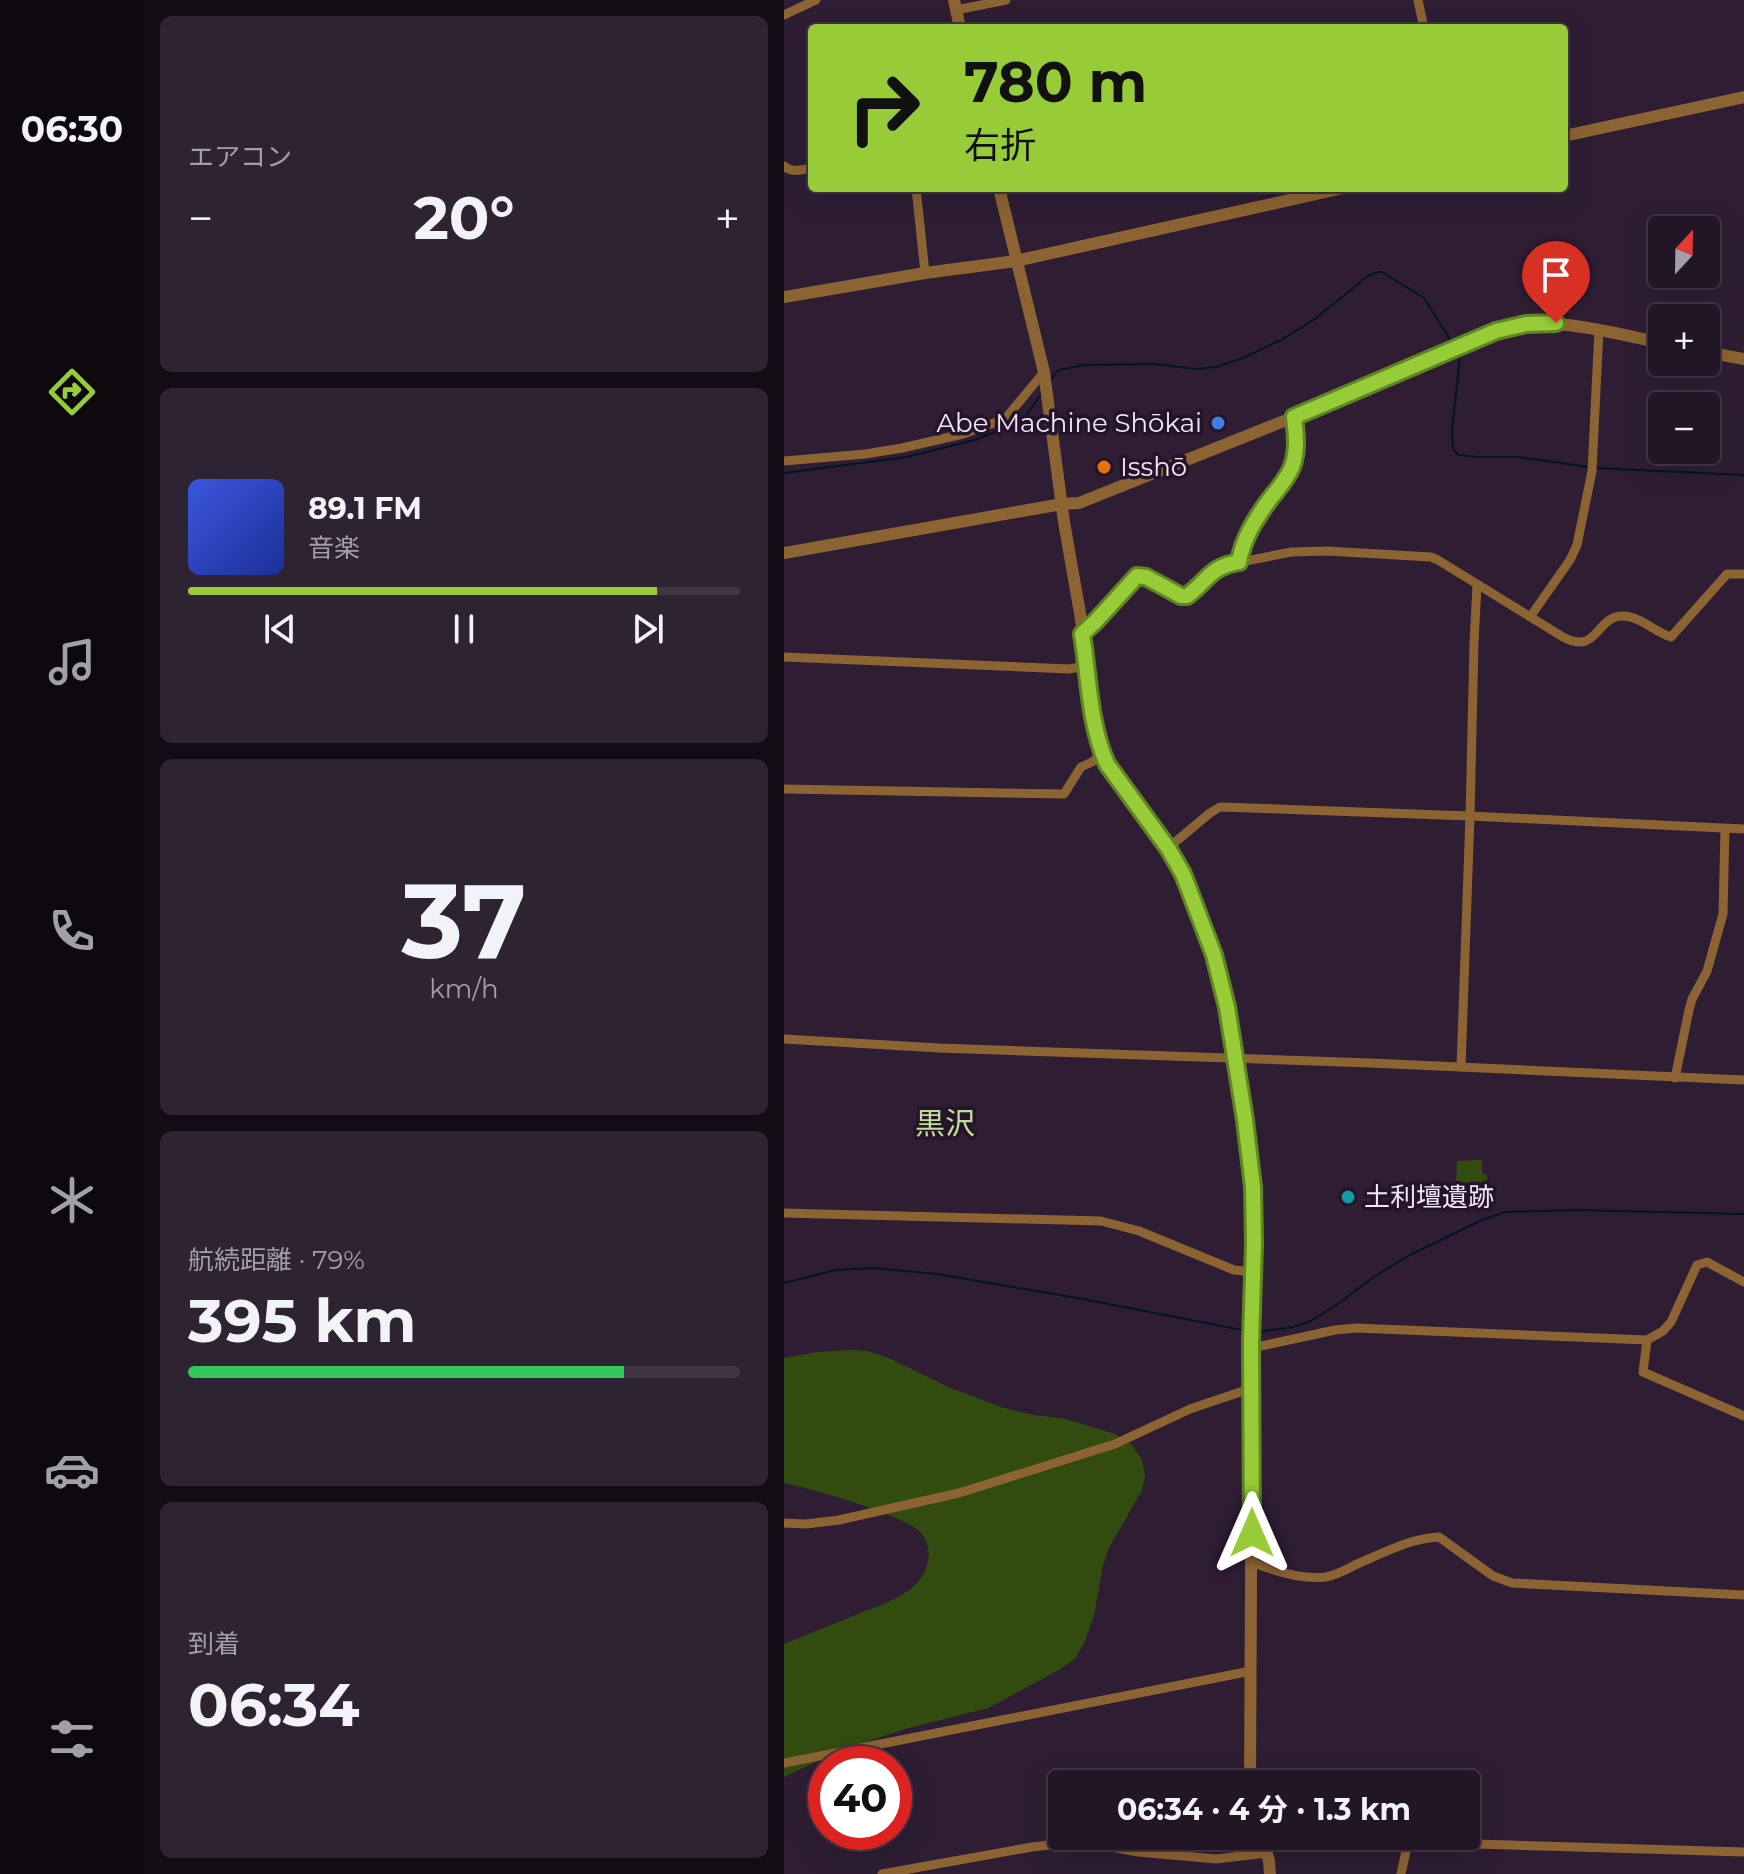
<!DOCTYPE html>
<html lang="ja">
<head>
<meta charset="utf-8">
<style>
	:root { --surface:#221626; --page:#2e2332; --text:#f1f3f6; --muted:#a29fa7; --line:#3f3543; --accent:#97cc38 }
	body { margin:0; font-family:Montserrat,"Noto Sans JP",sans-serif; background:var(--page); color:var(--text); height:100vh; display:flex; flex-direction:column; font-size:30px; white-space:nowrap }
	* { box-sizing:border-box; margin:0 }
	p { font-size:26px; color:var(--muted) }
	.icon { flex:none; width:44px; height:44px; fill:none; stroke:currentColor; stroke-width:2; stroke-linecap:round; stroke-linejoin:round }
	.map { position:relative; flex:1; overflow:hidden }
	.panel { display:flex; flex-direction:column; gap:16px; padding:16px; background:#130c15; width:640px }
	.panel>* { flex:none }
	.hud { position:absolute; left:24px; top:24px; width:760px; height:168px; border-radius:8px; box-shadow:0 8px 32px #0002,0 0 0 2px var(--line); background:#97cc38; color:#111; overflow:hidden }
	.needle { width:52px; rotate:22deg }
	.buttons { position:absolute; left:864px; top:216px; display:grid; gap:16px }
	.buttons a { display:grid; place-items:center; width:72px; height:72px; border-radius:8px; background:var(--surface); box-shadow:0 8px 32px #0002,0 0 0 2px var(--line); font-size:40px }
	.speed { position:absolute; left:24px; top:1746px; display:flex; gap:16px; font-size:40px; font-weight:700; text-align:center }
	.speed>* { display:grid; place-content:center; width:104px; height:104px; border-radius:50%; background:var(--surface); box-shadow:0 8px 32px #0002,0 0 0 2px var(--line); line-height:1 }
	.speed .limit { border:12px solid #d22; background:#fff; color:#111 }
	.pin { position:absolute; display:grid; place-items:center; width:68px; height:68px; color:#fff; margin:-82px -34px; border-radius:50% 50% 50% 0; rotate:-45deg; box-shadow:0 0 8px #0007 }
	.pin .icon { rotate:45deg }
	.me { position:absolute; width:88px; margin:-44px; rotate:0deg; stroke-linejoin:round; filter:drop-shadow(0 0 6px #0008) }
	.turn { display:flex; align-items:center; gap:28px; height:168px; padding:0 24px; font-size:36px }
	.turn .icon { width:104px; height:104px; stroke-width:2.5 }
	.turn b { display:block; font-size:56px; line-height:68px }
	.big { font-size:60px; font-weight:700; line-height:1.1 }
	.panel .card { flex:1; display:flex; flex-direction:column; justify-content:center; gap:12px; min-width:0; padding:0 28px; border-radius:12px; background:var(--page) }
	.panel .dial { align-items:center; gap:0 }
	.dial b { font-size:104px; line-height:1 }
	.song { display:flex; align-items:center; gap:24px }
	.cover { width:96px; height:96px; border-radius:12px; background:linear-gradient(135deg,hsl(230 70% 55%),hsl(230 70% 35%)) }
	.played { height:8px; border-radius:4px; background:linear-gradient(90deg,var(--accent) 85%,var(--line) 85%) }
	.keys { display:flex; justify-content:space-around; direction:ltr }
	.heat { display:flex; justify-content:space-between; align-items:center; font-size:44px; direction:ltr }
	.charge { height:12px; border-radius:6px; background:linear-gradient(90deg,#34c759 79%,var(--line) 0) }
	.trip { position:absolute; left:264px; top:1770px; width:432px; height:80px; border-radius:8px; background:var(--surface); box-shadow:0 8px 32px #0002,0 0 0 2px var(--line); font-weight:700; line-height:80px; text-align:center }
	main { display:flex; flex:1; min-height:0 }
	.tab-bar { display:flex; flex-direction:column; width:144px; justify-content:space-around; align-items:center; background:#0e090f; color:var(--muted) }
	.tab-bar .icon { width:56px; height:56px }
	.tab-bar .selected { color:var(--accent) }
	.tab-bar b { font-size:36px; color:var(--text) }
	.map>svg:first-child { display:block }
	.green { fill:#324c0f }
	.lines { fill:none; stroke-linecap:round; stroke-linejoin:round }
	.stream { stroke:#001528; stroke-width:2 }
	.minor { stroke:#8c6333; stroke-width:9 }
	.tertiary { stroke:#8c6333; stroke-width:12 }
	.route-casing { stroke:#628524; stroke-width:20 }
	.route { stroke:#97cc38; stroke-width:14 }
	.shop-dot { fill:#3f7fe0; stroke:#241329; stroke-width:3 }
	.food-dot { fill:#e8710a; stroke:#241329; stroke-width:3 }
	.culture-dot { fill:#0f9aa8; stroke:#241329; stroke-width:3 }
	.labels { text-anchor:middle; stroke-width:7; stroke-linejoin:round; paint-order:stroke }
	.poi-label { font-size:26px; fill:#f1e6f4; stroke:#241329; text-anchor:start }
	.quarter-label { font-size:30px; fill:#bfde96; stroke:#241329 }
</style>
</head>
<body>
<main>
<nav class="tab-bar">
<b>06:30</b>
<svg class="icon selected" aria-label="directions" viewBox="0 0 24 24"><path d="M12 3l9 9-9 9-9-9zM9 14v-3h6M13 9l2 2-2 2"/></svg>
<svg class="icon" aria-label="music" viewBox="0 0 24 24"><path d="M9 18V5l10-2v13"/><circle cx="6" cy="18" r="3"/><circle cx="16" cy="16" r="3"/></svg>
<svg class="icon" aria-label="phone" viewBox="0 0 24 24"><path d="M5 4h4l2 5-3 2q2 4 5 5l2-3 5 2v4C11 20 4 13 5 4z"/></svg>
<svg class="icon" aria-label="climate" viewBox="0 0 24 24"><path d="M12 3v18M4 7l16 10M4 17L20 7"/></svg>
<svg class="icon" aria-label="car" viewBox="0 0 24 24"><path d="M5 17H2v-5l4-1 3-4h7l3 4 3 1v5h-3M9 17h6M6 11h13"/><circle cx="7" cy="17" r="2"/><circle cx="17" cy="17" r="2"/></svg>
<svg class="icon" aria-label="filters" viewBox="0 0 24 24"><path d="M4 7h16M4 17h16"/><circle cx="9" cy="7" r="2"/><circle cx="15" cy="17" r="2"/></svg>
</nav>
<section class="panel">
<div class="card"><p>エアコン</p>
<div class="heat"><a>−</a><b class="big">20°</b><a>+</a></div>
</div>
<div class="card">
<div class="song"><i class="cover"></i><div><b>89.1 FM</b><p>音楽</p></div></div>
<div class="played"></div>
<div class="keys"><svg class="icon" aria-label="previous" viewBox="0 0 24 24"><path d="M18 5L8 12l10 7zM5 5v14"/></svg><svg class="icon" aria-label="pause" viewBox="0 0 24 24"><path d="M8 5v14M16 5v14"/></svg><svg class="icon" aria-label="next" viewBox="0 0 24 24"><path d="M6 5l10 7-10 7zM19 5v14"/></svg></div>
</div>
<div class="card dial"><b>37</b><p>km/h</p></div>
<div class="card"><p>航続距離 · 79%</p><b class="big">395 km</b><div class="charge"></div></div>
<div class="card"><p>到着</p><b class="big">06:34</b></div>
</section>
<div class="map">
<svg width="960" height="1874" viewBox="0 0 960 1874">
	<rect width="100%" height="100%" fill="#2e1d33"/>
	<g class="green">
		<polygon points="698,1160 698,1173 703,1175 704,1186 672,1183 673,1161"/>
		<path d="M 65,1350 L 84,1351 L 107,1359 L 164,1387 L 220,1408 L 250,1415 L 282,1419 L 331,1434 L 348,1445 L 358,1460 L 361,1476 L 358,1490 L 325,1548 L 319,1565 L 310,1616 L 301,1641 L 291,1659 L 275,1670 L 204,1708 L 121,1729 L 55,1751 L 0,1777 L 0,1644 C 25,1634 49,1624 74,1614 C 93,1606 118,1599 133,1583 C 145,1571 150,1547 137,1533 C 122,1515 26,1488 0,1483 L 0,1358 L 33,1352 Z"/>
	</g>
	<g class="lines">
		<g class="stream">
			<polyline points="674,353 676,357 668,431 669,449 674,455 695,457 735,457 805,467"/>
			<polyline points="266,382 271,373 276,370 300,365 371,364 412,369 432,367 459,358 497,340 531,319 584,276 594,272 598,272 640,298 669,344"/>
			<polyline points="811,468 960,475"/>
			<polyline points="0,473 123,457 194,439 230,424 241,417 258,393"/>
			<polyline points="0,1283 51,1270 88,1268 153,1274 299,1299 463,1331"/>
			<polyline points="474,1332 509,1327 527,1321 555,1303 591,1276 626,1255 698,1220 721,1212 791,1210 960,1214"/>
		</g>
		<g class="minor">
			<polyline points="634,0 640,28"/>
			<polyline points="172,10 222,0"/>
			<polyline points="0,15 32,0"/>
			<path d="M 0,166 C 7,173 18,170 28,168"/>
			<polyline points="132,188 141,273"/>
			<polyline points="0,461 81,454 118,448 179,434 221,419 260,372"/>
			<path d="M 455,562 C 463,514 507,491 512,449 C 514,438 512,427 510,417"/>
			<polyline points="746,617 786,560 793,545 808,471 815,329"/>
			<path d="M 298,634 L 312,621 L 353,576 L 362,577 L 397,596 L 403,596 L 437,566 L 507,552 L 543,551 L 647,557 L 654,560 L 779,637 C 815,656 811,615 840,616 C 857,617 871,632 887,637 L 943,574 L 960,574"/>
			<polyline points="0,657 285,669 303,666"/>
			<polyline points="0,789 280,794 297,767 308,762 318,754"/>
			<polyline points="384,848 426,813 436,807 686,816 960,829"/>
			<polyline points="0,1039 155,1048 587,1063 960,1080"/>
			<polyline points="677,1067 686,816 690,643 693,585"/>
			<polyline points="891,1078 905,1010 908,999 923,971 939,914 941,829"/>
			<polyline points="0,1213 317,1221 355,1231 450,1270 469,1272"/>
			<polyline points="863,1340 859,1372 960,1416"/>
			<polyline points="468,1348 551,1330 572,1328 863,1340 879,1331 887,1322 913,1265 923,1262 960,1282"/>
			<polyline points="0,1523 22,1524 55,1520 175,1493 331,1444 406,1409 468,1388"/>
			<path d="M 468,1562 C 490,1571 518,1580 542,1577 C 552,1575 562,1570 571,1565 C 597,1554 626,1538 655,1537 L 709,1576 L 728,1583 L 960,1595"/>
			<polyline points="0,1763 467,1671"/>
			<polyline points="466,1775 483,1780 545,1784"/>
			<polyline points="607,1836 624,1842 960,1852"/>
			<polyline points="98,1874 248,1847 290,1842 302,1842 354,1852 432,1859 483,1853"/>
			<polyline points="617,1874 624,1842"/>
		</g>
		<g class="tertiary">
			<polyline points="170,0 176,28"/>
			<polyline points="780,136 960,97"/>
			<polyline points="215,188 260,372 280,522 297,619 314,743 323,764 382,845 399,874 430,955 443,1007 469,1187 470,1216 467,1341 468,1388 466,1784"/>
			<polyline points="0,297 141,273 232,261 559,188"/>
			<polyline points="922,352 960,359"/>
			<path d="M 0,553 L 278,504 L 295,503 L 510,417 L 712,331 C 770,314 821,332 878,343"/>
			<polyline points="478,1836 485,1861 486,1874"/>
		</g>
	</g>
	<g class="lines">
		<defs>
			<path id="route" d="M 468,1533 L 467,1341 L 470,1244 L 469,1187 L 461,1120 L 443,1007 L 430,955 L 399,874 L 384,848 L 323,764 C 305,724 305,677 298,634 L 312,621 L 353,576 L 362,577 L 397,596 L 403,596 C 425,580 425,567 455,562 C 459,538 472,518 486,499 C 494,489 503,479 508,467 C 514,450 512,434 510,417 L 712,331 L 742,324 L 772,323"/>
		</defs>
		<use href="#route" class="route-casing"/>
		<use href="#route" class="route"/>
	</g>
	<circle class="shop-dot" cx="434" cy="423" r="8"/>
	<circle class="food-dot" cx="320" cy="467" r="8"/>
	<circle class="culture-dot" cx="564" cy="1197" r="8"/>
	<g class="labels">
		<g class="poi-label">
			<text x="418" y="432" text-anchor="end">Abe Machine Shōkai</text>
			<text x="336" y="476">Isshō</text>
			<text x="580" y="1206">土利壇遺跡</text>
		</g>
		<g class="quarter-label">
			<text x="161" y="1134">黒沢</text>
		</g>
	</g>
</svg>
<div class="buttons">
<a><svg class="needle" viewBox="-14 -14 28 28"><path d="M0-13l5 13h-10z" fill="#e53935"/><path d="M0 13l5-13h-10z" fill="#a29fa7"/></svg></a>
<a>+</a>
<a>−</a>
</div>
<div class="speed"><div class="limit">40</div></div>
<div class="pin" style="left:772px;top:323px;background:#d93025"><svg class="icon" aria-label="arrive" viewBox="0 0 24 24"><path d="M6 21V4h12l-3 4 3 4H6"/></svg></div>
<svg class="me" style="left:468px;top:1533px" viewBox="-20 -20 40 40"><path d="M0-17L14 15 0 8-14 15z" fill="#97cc38" stroke="#fff" stroke-width="4"/></svg>
<div class="trip">06:34 · 4 分 · 1.3 km</div>
<div class="hud">
<div class="turn"><svg class="icon" aria-label="right" viewBox="0 0 24 24"><path d="M7 20v-9h11M14 6l5 5-5 5"/></svg><div><b>780 m</b>右折</div></div>
</div>
</div>
</main>
</body>
</html>
